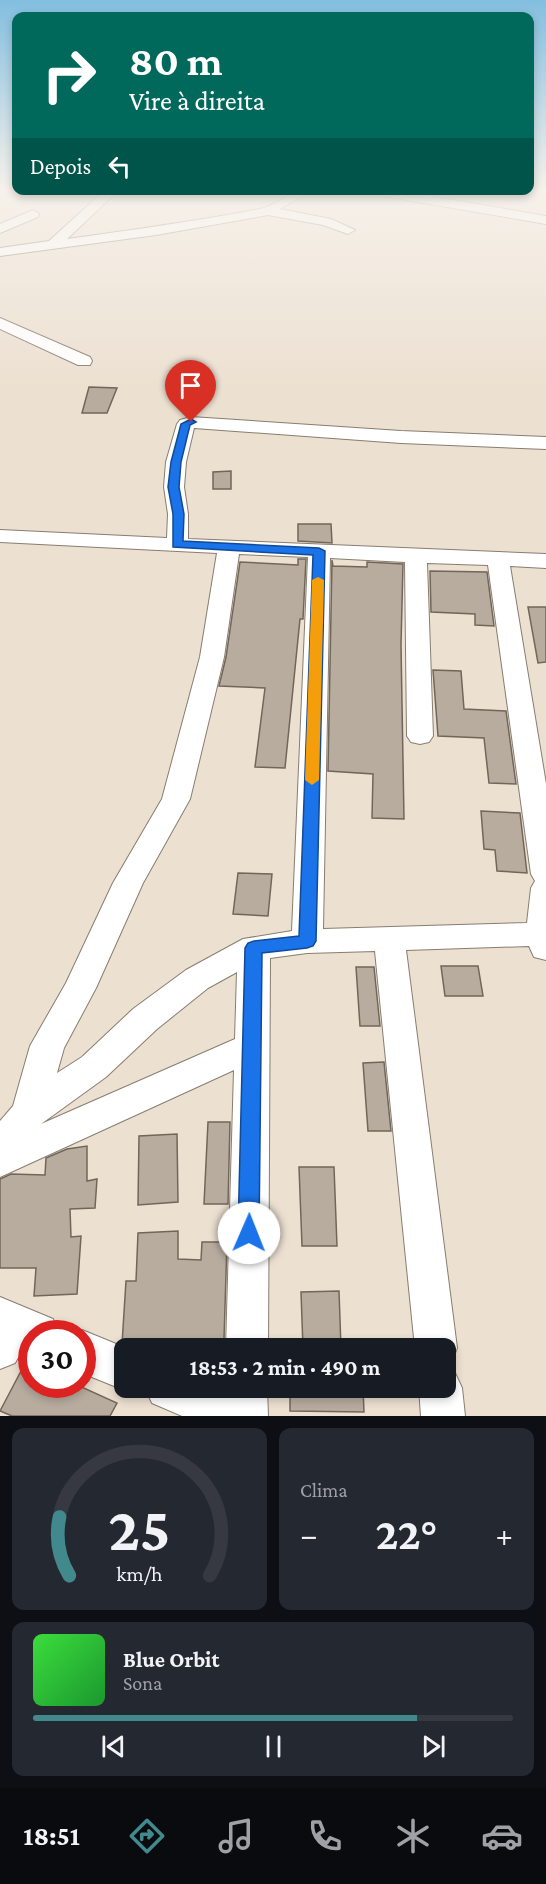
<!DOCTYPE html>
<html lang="pt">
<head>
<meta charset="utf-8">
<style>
	:root { --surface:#171b24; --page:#242831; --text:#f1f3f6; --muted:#9ea1a6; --line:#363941; --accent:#42898e }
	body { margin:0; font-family:"Crimson Pro",serif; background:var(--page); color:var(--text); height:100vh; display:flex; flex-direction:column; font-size:22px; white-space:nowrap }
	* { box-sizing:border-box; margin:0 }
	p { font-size:20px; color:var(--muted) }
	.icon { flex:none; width:33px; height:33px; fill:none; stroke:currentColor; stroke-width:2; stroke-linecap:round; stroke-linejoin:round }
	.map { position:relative; height:1416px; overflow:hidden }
	.side { display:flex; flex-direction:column; gap:12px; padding:12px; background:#0d0f14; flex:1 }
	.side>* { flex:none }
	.banner { position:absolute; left:12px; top:12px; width:522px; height:183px; border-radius:12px; box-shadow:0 3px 9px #0003; background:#00695c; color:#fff; overflow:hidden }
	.speed { position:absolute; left:18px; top:1320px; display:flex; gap:12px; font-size:30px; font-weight:700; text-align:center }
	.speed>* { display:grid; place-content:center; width:78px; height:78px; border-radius:50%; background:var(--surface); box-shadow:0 3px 9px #0003; line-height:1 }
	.speed .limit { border:9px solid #d22; background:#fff; color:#111 }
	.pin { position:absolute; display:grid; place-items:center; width:51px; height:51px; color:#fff; margin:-62px -26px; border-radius:50% 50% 50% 0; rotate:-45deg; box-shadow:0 0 6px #0007 }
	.pin .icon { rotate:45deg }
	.me { position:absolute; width:66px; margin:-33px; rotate:1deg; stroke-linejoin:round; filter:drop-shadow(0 0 4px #0008) }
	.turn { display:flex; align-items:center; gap:21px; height:126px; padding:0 18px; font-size:27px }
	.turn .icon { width:78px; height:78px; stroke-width:2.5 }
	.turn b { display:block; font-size:42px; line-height:51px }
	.then { display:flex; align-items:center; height:57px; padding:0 18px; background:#0003; gap:12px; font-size:22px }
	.big { font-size:45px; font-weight:700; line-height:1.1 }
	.side .card { flex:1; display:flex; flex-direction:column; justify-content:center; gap:9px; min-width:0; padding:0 21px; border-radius:12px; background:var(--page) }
	.side .dial { align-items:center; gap:0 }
	.dial svg { height:156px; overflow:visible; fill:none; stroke:var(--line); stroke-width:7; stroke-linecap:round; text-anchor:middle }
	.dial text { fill:var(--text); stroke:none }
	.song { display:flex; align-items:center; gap:18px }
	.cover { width:72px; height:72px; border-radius:9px; background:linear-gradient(135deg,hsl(120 70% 55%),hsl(130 70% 35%)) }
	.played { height:6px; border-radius:3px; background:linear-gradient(90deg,var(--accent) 80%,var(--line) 80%) }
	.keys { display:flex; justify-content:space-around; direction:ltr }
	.heat { display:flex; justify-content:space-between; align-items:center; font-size:33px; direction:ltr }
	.side .tiles { flex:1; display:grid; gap:12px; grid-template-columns:1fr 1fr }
	.card:last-child { grid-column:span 2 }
	.trip { position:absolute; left:114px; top:1338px; width:342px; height:60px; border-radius:12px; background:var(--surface); box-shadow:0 3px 9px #0003; font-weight:700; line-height:60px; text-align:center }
	.dock { display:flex; height:96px; justify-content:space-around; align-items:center; background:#090b0e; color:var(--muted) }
	.dock .icon { width:42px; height:42px }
	.dock .selected { color:var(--accent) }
	.dock b { font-size:27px; color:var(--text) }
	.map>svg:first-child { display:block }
	.building { fill:#b8ac9f; stroke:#71665a; stroke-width:1.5 }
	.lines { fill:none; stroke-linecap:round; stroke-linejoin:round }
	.minor-casing { stroke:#887d70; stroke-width:2 }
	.minor { fill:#fff; fill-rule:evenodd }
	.route { fill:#1a73e8; stroke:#114b97; stroke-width:1.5 }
	.slow { fill:#f59e0b }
</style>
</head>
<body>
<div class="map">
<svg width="546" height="1416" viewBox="0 0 546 1416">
	<rect width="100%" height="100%" fill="#ece0d1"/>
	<g class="building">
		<polygon points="89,387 117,388 107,413 82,413"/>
		<polygon points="231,471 231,489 213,489 213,472"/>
		<polygon points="298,524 331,524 332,543 298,541"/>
		<polygon points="298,559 306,559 303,619 300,619 285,768 255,767 265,688 219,686 226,657 240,562 298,565"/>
		<polygon points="332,560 333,566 367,567 367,562 403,564 401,645 404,819 372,818 373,774 328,771"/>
		<polygon points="430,571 487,572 494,626 475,625 475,614 431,612"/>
		<polygon points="528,607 546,607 546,662 538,663"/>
		<polygon points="433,670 461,671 464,709 506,711 516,784 489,783 484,738 438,736"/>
		<polygon points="481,811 520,813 527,873 497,871 495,850 484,849"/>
		<polygon points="238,873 272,874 268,916 233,914"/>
		<polygon points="441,966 478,966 483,996 445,996"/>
		<polygon points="356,967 374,967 380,1026 360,1026"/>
		<polygon points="384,1062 391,1131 368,1131 363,1063"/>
		<polygon points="208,1122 230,1122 228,1204 204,1204"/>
		<polygon points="177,1134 178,1202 138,1205 139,1136"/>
		<polygon points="87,1146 87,1181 97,1179 95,1208 70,1209 71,1237 81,1236 77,1294 34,1296 36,1268 0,1268 0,1179 11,1174 45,1175 46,1158 67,1149"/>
		<polygon points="299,1167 334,1167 337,1246 302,1246"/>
		<polygon points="178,1231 178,1259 201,1260 202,1242 227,1242 224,1339 189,1339 189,1348 128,1348 122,1344 126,1281 136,1281 138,1233"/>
		<polygon points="339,1291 341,1348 303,1348 301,1292"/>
		<polygon points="30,1354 32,1384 75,1384 117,1403 110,1416 12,1416 0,1411"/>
		<polygon points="290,1388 363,1388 364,1412 290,1411"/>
	</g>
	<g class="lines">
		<defs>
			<g id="minor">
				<path d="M 105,190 L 119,190 L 67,239 C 132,230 197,221 260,209 C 281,204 287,190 312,190 L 280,209 L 331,219 L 355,230 L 348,234 L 323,225 L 268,215 L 156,235 L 0,256 L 0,248 L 49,241 Z"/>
				<polygon points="365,190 395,190 546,216 546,224 371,194"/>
				<polygon points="33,210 39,214 38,217 0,233 0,224"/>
				<polygon points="0,318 90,357 92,361 90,365 78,365 0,329"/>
				<path d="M 191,417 L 401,431 L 546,437 L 546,449 L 401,443 L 194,428 L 186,462 L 184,487 L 188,514 L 188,539 L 546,554 L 546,568 L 510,566 L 546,784 L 546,960 L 534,957 L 529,946 L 406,950 L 457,1348 L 451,1363 L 446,1365 L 446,1348 L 415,1348 L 375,951 L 307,953 L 270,958 L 268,1348 L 226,1348 L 234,1070 L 0,1177 L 0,1121 L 13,1106 L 30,1046 L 66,983 L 113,883 L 162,799 L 200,657 L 217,553 L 0,542 L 0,530 L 167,538 L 168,514 L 164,487 L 166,462 L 177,424 L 180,420 ZM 239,554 L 308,557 L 292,931 L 243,939 L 186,970 L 133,1009 L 82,1057 L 57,1073 L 64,1048 L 96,988 L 143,883 L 190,799 L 224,657 ZM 330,558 L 405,562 L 407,736 L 411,742 L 420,744 L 429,742 L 433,736 L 427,563 L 488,565 L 531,874 L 535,881 L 531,888 L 527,923 L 323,929 ZM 237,972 L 235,1039 L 41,1124 L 106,1077 L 157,1029 L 208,988 Z"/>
				<polygon points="0,1297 53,1319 59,1334 32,1334 32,1352 23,1349 15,1363 0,1369"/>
				<polygon points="82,1330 126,1348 124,1388 131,1388 124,1390 82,1373 82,1334 73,1334"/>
				<polygon points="446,1369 455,1373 462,1388 465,1416 421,1416 419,1388 446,1388"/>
				<polygon points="145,1388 217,1388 224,1390 225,1388 267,1388 268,1416 182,1416 152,1403"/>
			</g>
		</defs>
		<use href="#minor" class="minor-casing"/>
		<use href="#minor" class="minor"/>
	</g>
	<linearGradient id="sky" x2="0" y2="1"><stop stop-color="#83bee0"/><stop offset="0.49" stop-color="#f6f1ea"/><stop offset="1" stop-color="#f6f1ea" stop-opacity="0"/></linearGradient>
	<rect width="546" height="387" fill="url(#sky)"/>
	<polygon class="route" points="191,419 196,422 190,425 181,462 179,487 184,514 183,541 319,548 325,551 316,941 313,946 307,948 262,953 259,1233 256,1240 249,1243 241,1240 238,1233 245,948 248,943 254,941 299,936 313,555 173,547 173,514 168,487 171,462 181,424"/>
	<polygon class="slow" points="318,577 324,580 319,780 312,785 305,780 312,580"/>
</svg>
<div class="speed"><div class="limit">30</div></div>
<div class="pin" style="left:191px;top:422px;background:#d93025"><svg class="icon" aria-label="arrive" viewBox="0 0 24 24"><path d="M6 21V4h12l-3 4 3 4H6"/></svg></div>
<svg class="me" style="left:249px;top:1233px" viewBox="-20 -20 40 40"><circle r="19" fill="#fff"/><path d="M0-13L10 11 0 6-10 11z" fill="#1a73e8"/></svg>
<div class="trip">18:53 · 2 min · 490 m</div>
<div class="banner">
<div class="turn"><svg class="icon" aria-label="right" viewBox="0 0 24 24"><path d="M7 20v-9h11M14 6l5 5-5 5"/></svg><div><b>80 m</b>Vire à direita</div></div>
<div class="then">Depois<svg class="icon" aria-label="left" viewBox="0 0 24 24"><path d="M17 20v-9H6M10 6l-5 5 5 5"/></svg></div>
</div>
</div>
<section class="side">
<div class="tiles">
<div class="card dial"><svg viewBox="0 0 100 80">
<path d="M14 69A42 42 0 1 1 86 69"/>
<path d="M14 69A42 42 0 0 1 9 39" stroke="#42898e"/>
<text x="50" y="56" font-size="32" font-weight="700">25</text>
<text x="50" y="72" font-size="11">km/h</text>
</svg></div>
<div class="card"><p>Clima</p>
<div class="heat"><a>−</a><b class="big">22°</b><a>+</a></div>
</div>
<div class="card">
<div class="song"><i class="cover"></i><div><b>Blue Orbit</b><p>Sona</p></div></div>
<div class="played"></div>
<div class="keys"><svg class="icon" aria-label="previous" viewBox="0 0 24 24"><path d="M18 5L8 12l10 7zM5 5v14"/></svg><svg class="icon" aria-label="pause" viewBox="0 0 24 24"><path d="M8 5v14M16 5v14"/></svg><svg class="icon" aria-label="next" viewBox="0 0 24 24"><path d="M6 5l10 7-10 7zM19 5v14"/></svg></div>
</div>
</div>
</section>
<nav class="dock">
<b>18:51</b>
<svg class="icon selected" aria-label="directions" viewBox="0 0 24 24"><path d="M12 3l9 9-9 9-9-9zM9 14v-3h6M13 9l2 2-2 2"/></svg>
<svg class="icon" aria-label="music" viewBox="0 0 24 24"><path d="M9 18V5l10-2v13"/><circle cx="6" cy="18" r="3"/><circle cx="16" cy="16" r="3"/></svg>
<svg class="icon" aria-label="phone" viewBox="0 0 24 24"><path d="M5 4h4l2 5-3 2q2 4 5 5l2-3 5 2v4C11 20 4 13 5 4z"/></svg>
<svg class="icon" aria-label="climate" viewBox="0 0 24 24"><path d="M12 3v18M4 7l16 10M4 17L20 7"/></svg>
<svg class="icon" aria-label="car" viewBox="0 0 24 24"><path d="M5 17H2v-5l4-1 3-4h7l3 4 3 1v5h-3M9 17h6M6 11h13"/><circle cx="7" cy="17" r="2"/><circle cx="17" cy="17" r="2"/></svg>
</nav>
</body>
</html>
